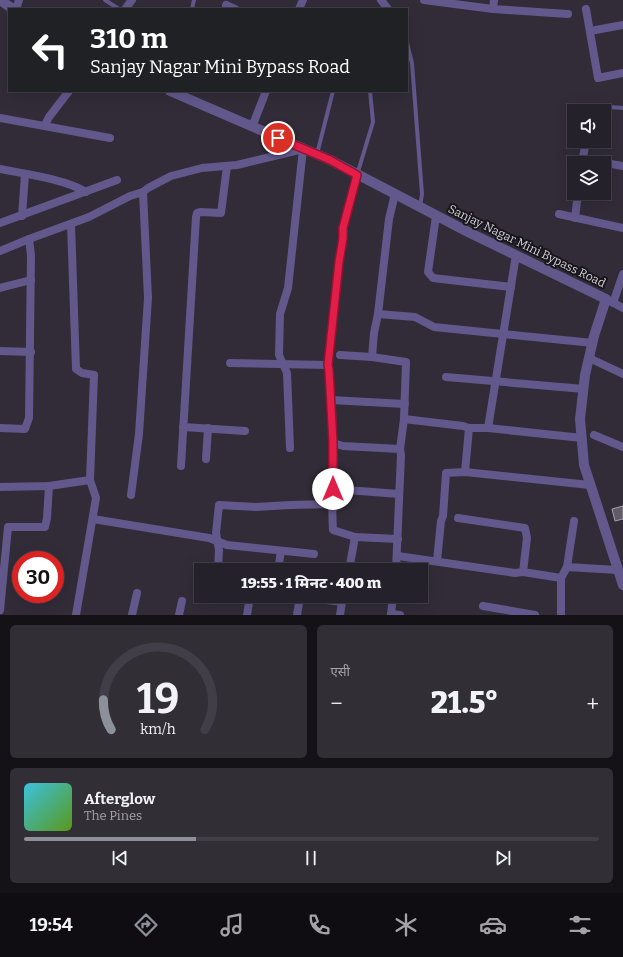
<!DOCTYPE html>
<html lang="hi">
<head>
<meta charset="utf-8">
<style>
	:root { --surface:#25212a; --page:#312e36; --text:#f1f3f6; --muted:#a3a3a8; --line:#423e47; --accent:#8c9099 }
	body { margin:0; font-family:Bitter,"Noto Sans Devanagari",serif; background:var(--page); color:var(--text); height:100vh; display:flex; flex-direction:column; font-size:15px; white-space:nowrap }
	* { box-sizing:border-box; margin:0 }
	p { font-size:13px; color:var(--muted) }
	.icon { flex:none; width:22px; height:22px; fill:none; stroke:currentColor; stroke-width:2; stroke-linecap:round; stroke-linejoin:round }
	.map { position:relative; height:615px; overflow:hidden }
	.drawer { display:flex; flex-direction:column; gap:10px; padding:10px; background:#141217; flex:1 }
	.drawer>* { flex:none }
	.hud { position:absolute; left:8px; top:8px; width:400px; height:84px; border-radius:0px; box-shadow:0 4px 16px #0002,0 0 0 1px var(--line); background:#202124; color:#fff; overflow:hidden }
	.buttons { position:absolute; left:567px; top:104px; display:grid; gap:8px }
	.buttons a { display:grid; place-items:center; width:44px; height:44px; border-radius:0px; background:var(--surface); box-shadow:0 4px 16px #0002,0 0 0 1px var(--line); font-size:20px }
	.speed { position:absolute; left:12px; top:551px; display:flex; gap:8px; font-size:20px; font-weight:700; text-align:center }
	.speed>* { display:grid; place-content:center; width:52px; height:52px; border-radius:50%; background:var(--surface); box-shadow:0 4px 16px #0002,0 0 0 1px var(--line); line-height:1 }
	.speed .limit { border:6px solid #d22; background:#fff; color:#111 }
	.pin { position:absolute; display:grid; place-items:center; width:34px; height:34px; color:#fff; margin:-17px; border:2px solid #fff; border-radius:50%; box-shadow:0 1px 4px #0007 }
	.me { position:absolute; width:44px; margin:-22px; rotate:0deg; stroke-linejoin:round; filter:drop-shadow(0 0 3px #0008) }
	.turn { display:flex; align-items:center; gap:14px; height:84px; padding:0 16px; font-size:18px }
	.turn .icon { width:52px; height:52px; stroke-width:2.5 }
	.turn b { display:block; font-size:28px; line-height:34px }
	.big { font-size:30px; font-weight:800; line-height:1.1 }
	.drawer .tile { flex:1; display:flex; flex-direction:column; justify-content:center; gap:6px; min-width:0; padding:0 14px; border-radius:6px; background:var(--page) }
	.drawer .dial { align-items:center; gap:0 }
	.dial svg { height:104px; overflow:visible; fill:none; stroke:var(--line); stroke-width:7; stroke-linecap:round; text-anchor:middle }
	.dial text { fill:var(--text); stroke:none }
	.song { display:flex; align-items:center; gap:12px }
	.cover { width:48px; height:48px; border-radius:6px; background:linear-gradient(135deg,hsl(190 70% 55%),hsl(90 70% 35%)) }
	.played { height:4px; border-radius:2px; background:linear-gradient(90deg,var(--accent) 30%,var(--line) 30%) }
	.keys { display:flex; justify-content:space-around; direction:ltr }
	.heat { display:flex; justify-content:space-between; align-items:center; font-size:22px; direction:ltr }
	.drawer .tiles { flex:1; display:grid; gap:10px; grid-template-columns:1fr 1fr }
	.tile:last-child { grid-column:span 2 }
	.trip { position:absolute; left:194px; top:563px; width:234px; height:40px; border-radius:0px; background:var(--surface); box-shadow:0 4px 16px #0002,0 0 0 1px var(--line); font-weight:800; line-height:40px; text-align:center }
	.tab-bar { display:flex; height:64px; justify-content:space-around; align-items:center; background:#0f0d11; color:var(--muted) }
	.tab-bar .icon { width:28px; height:28px }
	.tab-bar .selected { color:var(--accent) }
	.tab-bar b { font-size:18px; color:var(--text) }
	.map>svg:first-child { display:block }
	.building { fill:#615a67; stroke:#a7a0ae }
	.lines { fill:none; stroke-linecap:round; stroke-linejoin:round }
	.service { stroke:#62588c; stroke-width:4 }
	.minor { stroke:#62588c; stroke-width:8 }
	.tertiary { stroke:#62588c; stroke-width:10 }
	.route-casing { stroke:#92132f; stroke-width:10 }
	.route { stroke:#e11d48; stroke-width:7 }
	.labels { text-anchor:middle; stroke-width:4; stroke-linejoin:round; paint-order:stroke }
	.street-label { font-size:12px; fill:#d5d1d9; stroke:#18151b }
</style>
</head>
<body>
<div class="map">
<svg width="623" height="615" viewBox="0 0 623 615">
	<rect width="100%" height="100%" fill="#312c38"/>
	<polygon class="building" points="623,506 623,519 615,521 612,509"/>
	<g class="lines">
		<g class="service">
			<polyline points="105,0 119,9"/>
			<polyline points="192,9 194,0"/>
			<polyline points="407,43 412,63 422,194 420,207"/>
			<polyline points="609,107 623,108"/>
			<polyline points="317,154 333,91"/>
			<polyline points="328,365 339,262 343,238 343,228 357,175 373,122 370,91"/>
		</g>
		<g class="minor">
			<polyline points="381,0 388,9"/>
			<polyline points="424,0 493,9 568,14"/>
			<polyline points="226,5 235,9"/>
			<polyline points="16,9 19,0"/>
			<polyline points="125,9 132,0"/>
			<polyline points="299,9 303,0"/>
			<polyline points="493,9 494,0"/>
			<polyline points="586,9 598,78 623,73"/>
			<polyline points="590,31 623,25"/>
			<polyline points="0,118 110,138"/>
			<polyline points="45,125 49,117 69,91"/>
			<polyline points="252,127 266,91"/>
			<polyline points="583,159 623,166"/>
			<polyline points="582,163 586,141"/>
			<path d="M 0,169 C 25,174 65,179 86,192"/>
			<polyline points="559,214 623,228"/>
			<polyline points="22,216 25,174"/>
			<polyline points="436,216 428,272 433,278 511,287"/>
			<polyline points="575,218 578,193"/>
			<polyline points="0,223 117,180"/>
			<polyline points="71,224 76,369 82,373 94,375 90,480 96,498 76,615"/>
			<polyline points="0,251 29,239 89,217 130,196 143,192 148,188 171,176 202,168 237,165 303,149 288,288 280,314 279,355 287,373 290,448"/>
			<polyline points="0,288 31,280"/>
			<polyline points="608,300 623,308"/>
			<polyline points="613,303 623,274"/>
			<polyline points="378,314 415,317 434,327 593,343"/>
			<polyline points="0,351 31,352"/>
			<polyline points="340,355 372,357 406,362 404,419 400,449"/>
			<polyline points="372,357 374,333 378,314 389,219 395,194"/>
			<polyline points="589,358 623,374"/>
			<path d="M 230,363 L 328,365 L 329,370 C 331,395 333,420 333,444 C 334,473 331,501 333,530 L 355,537 L 398,539"/>
			<polyline points="446,377 584,389"/>
			<polyline points="331,400 405,404"/>
			<polyline points="404,419 463,426 469,428 488,428 582,438"/>
			<polyline points="183,427 245,431"/>
			<polyline points="0,428 25,429 29,418 31,255 29,239"/>
			<polyline points="488,428 516,255"/>
			<polyline points="594,435 623,447"/>
			<polyline points="333,443 343,446 400,449 401,455 396,570"/>
			<polyline points="206,459 208,428"/>
			<polyline points="181,466 196,217 197,213 200,212 221,213 227,166"/>
			<polyline points="465,472 469,428"/>
			<polyline points="0,487 49,486 90,480"/>
			<polyline points="333,489 399,494"/>
			<polyline points="131,495 139,434 148,298 143,192"/>
			<polyline points="93,519 209,538 227,545 314,554"/>
			<polyline points="398,556 515,573 523,572 527,538 525,528 458,518"/>
			<polyline points="437,561 441,521 443,516 446,473 465,472 590,485"/>
			<polyline points="567,567 574,521"/>
			<polyline points="218,570 219,550 216,533 219,505 256,507 290,505 331,504"/>
			<polyline points="278,570 281,551"/>
			<polyline points="349,570 355,537"/>
			<polyline points="523,572 561,578"/>
			<polyline points="296,596 342,602"/>
			<polyline points="483,606 535,615"/>
			<polyline points="0,610 8,527 45,527 47,518 49,486"/>
			<polyline points="391,614 400,615"/>
			<polyline points="132,615 137,593"/>
			<polyline points="179,615 182,601"/>
			<polyline points="247,615 250,596"/>
			<polyline points="297,615 300,597"/>
			<polyline points="340,615 343,596"/>
			<polyline points="391,615 393,596"/>
			<polyline points="561,615 561,578 567,567 618,570"/>
		</g>
		<g class="tertiary">
			<polyline points="0,0 13,9"/>
			<polyline points="170,91 330,160 468,232 606,299 594,336 585,375 580,419 584,465 623,585"/>
		</g>
	</g>
	<g class="lines">
		<defs>
			<polyline id="route" points="278,138 330,160 357,175 343,228 343,238 339,262 328,365 329,370 333,443 333,489"/>
		</defs>
		<use href="#route" class="route-casing"/>
		<use href="#route" class="route"/>
	</g>
	<g class="labels">
		<g class="street-label">
			<text transform="translate(527 246) rotate(26)" y="4">Sanjay Nagar Mini Bypass Road</text>
		</g>
	</g>
</svg>
<div class="buttons">
<a><svg class="icon" aria-label="sound" viewBox="0 0 24 24"><path d="M4 9h4l5-4v14l-5-4H4zM17 9q2 3 0 6"/></svg></a>
<a><svg class="icon" aria-label="layers" viewBox="0 0 24 24"><path d="M12 4l9 5-9 5-9-5zM3 14l9 5 9-5"/></svg></a>
</div>
<div class="speed"><div class="limit">30</div></div>
<div class="pin" style="left:278px;top:138px;background:#d93025"><svg class="icon" aria-label="arrive" viewBox="0 0 24 24"><path d="M6 21V4h12l-3 4 3 4H6"/></svg></div>
<svg class="me" style="left:333px;top:489px" viewBox="-20 -20 40 40"><circle r="19" fill="#fff"/><path d="M0-13L10 11 0 6-10 11z" fill="#e11d48"/></svg>
<div class="trip">19:55 · 1 मिनट · 400 m</div>
<div class="hud">
<div class="turn"><svg class="icon" aria-label="left" viewBox="0 0 24 24"><path d="M17 20v-9H6M10 6l-5 5 5 5"/></svg><div><b>310 m</b>Sanjay Nagar Mini Bypass Road</div></div>
</div>
</div>
<section class="drawer">
<div class="tiles">
<div class="tile dial"><svg viewBox="0 0 100 80">
<path d="M14 69A42 42 0 1 1 86 69"/>
<path d="M14 69A42 42 0 0 1 8 46" stroke="#8c9099"/>
<text x="50" y="56" font-size="32" font-weight="700">19</text>
<text x="50" y="72" font-size="11">km/h</text>
</svg></div>
<div class="tile"><p>एसी</p>
<div class="heat"><a>−</a><b class="big">21.5°</b><a>+</a></div>
</div>
<div class="tile">
<div class="song"><i class="cover"></i><div><b>Afterglow</b><p>The Pines</p></div></div>
<div class="played"></div>
<div class="keys"><svg class="icon" aria-label="previous" viewBox="0 0 24 24"><path d="M18 5L8 12l10 7zM5 5v14"/></svg><svg class="icon" aria-label="pause" viewBox="0 0 24 24"><path d="M8 5v14M16 5v14"/></svg><svg class="icon" aria-label="next" viewBox="0 0 24 24"><path d="M6 5l10 7-10 7zM19 5v14"/></svg></div>
</div>
</div>
</section>
<nav class="tab-bar">
<b>19:54</b>
<svg class="icon selected" aria-label="directions" viewBox="0 0 24 24"><path d="M12 3l9 9-9 9-9-9zM9 14v-3h6M13 9l2 2-2 2"/></svg>
<svg class="icon" aria-label="music" viewBox="0 0 24 24"><path d="M9 18V5l10-2v13"/><circle cx="6" cy="18" r="3"/><circle cx="16" cy="16" r="3"/></svg>
<svg class="icon" aria-label="phone" viewBox="0 0 24 24"><path d="M5 4h4l2 5-3 2q2 4 5 5l2-3 5 2v4C11 20 4 13 5 4z"/></svg>
<svg class="icon" aria-label="climate" viewBox="0 0 24 24"><path d="M12 3v18M4 7l16 10M4 17L20 7"/></svg>
<svg class="icon" aria-label="car" viewBox="0 0 24 24"><path d="M5 17H2v-5l4-1 3-4h7l3 4 3 1v5h-3M9 17h6M6 11h13"/><circle cx="7" cy="17" r="2"/><circle cx="17" cy="17" r="2"/></svg>
<svg class="icon" aria-label="filters" viewBox="0 0 24 24"><path d="M4 7h16M4 17h16"/><circle cx="9" cy="7" r="2"/><circle cx="15" cy="17" r="2"/></svg>
</nav>
</body>
</html>
